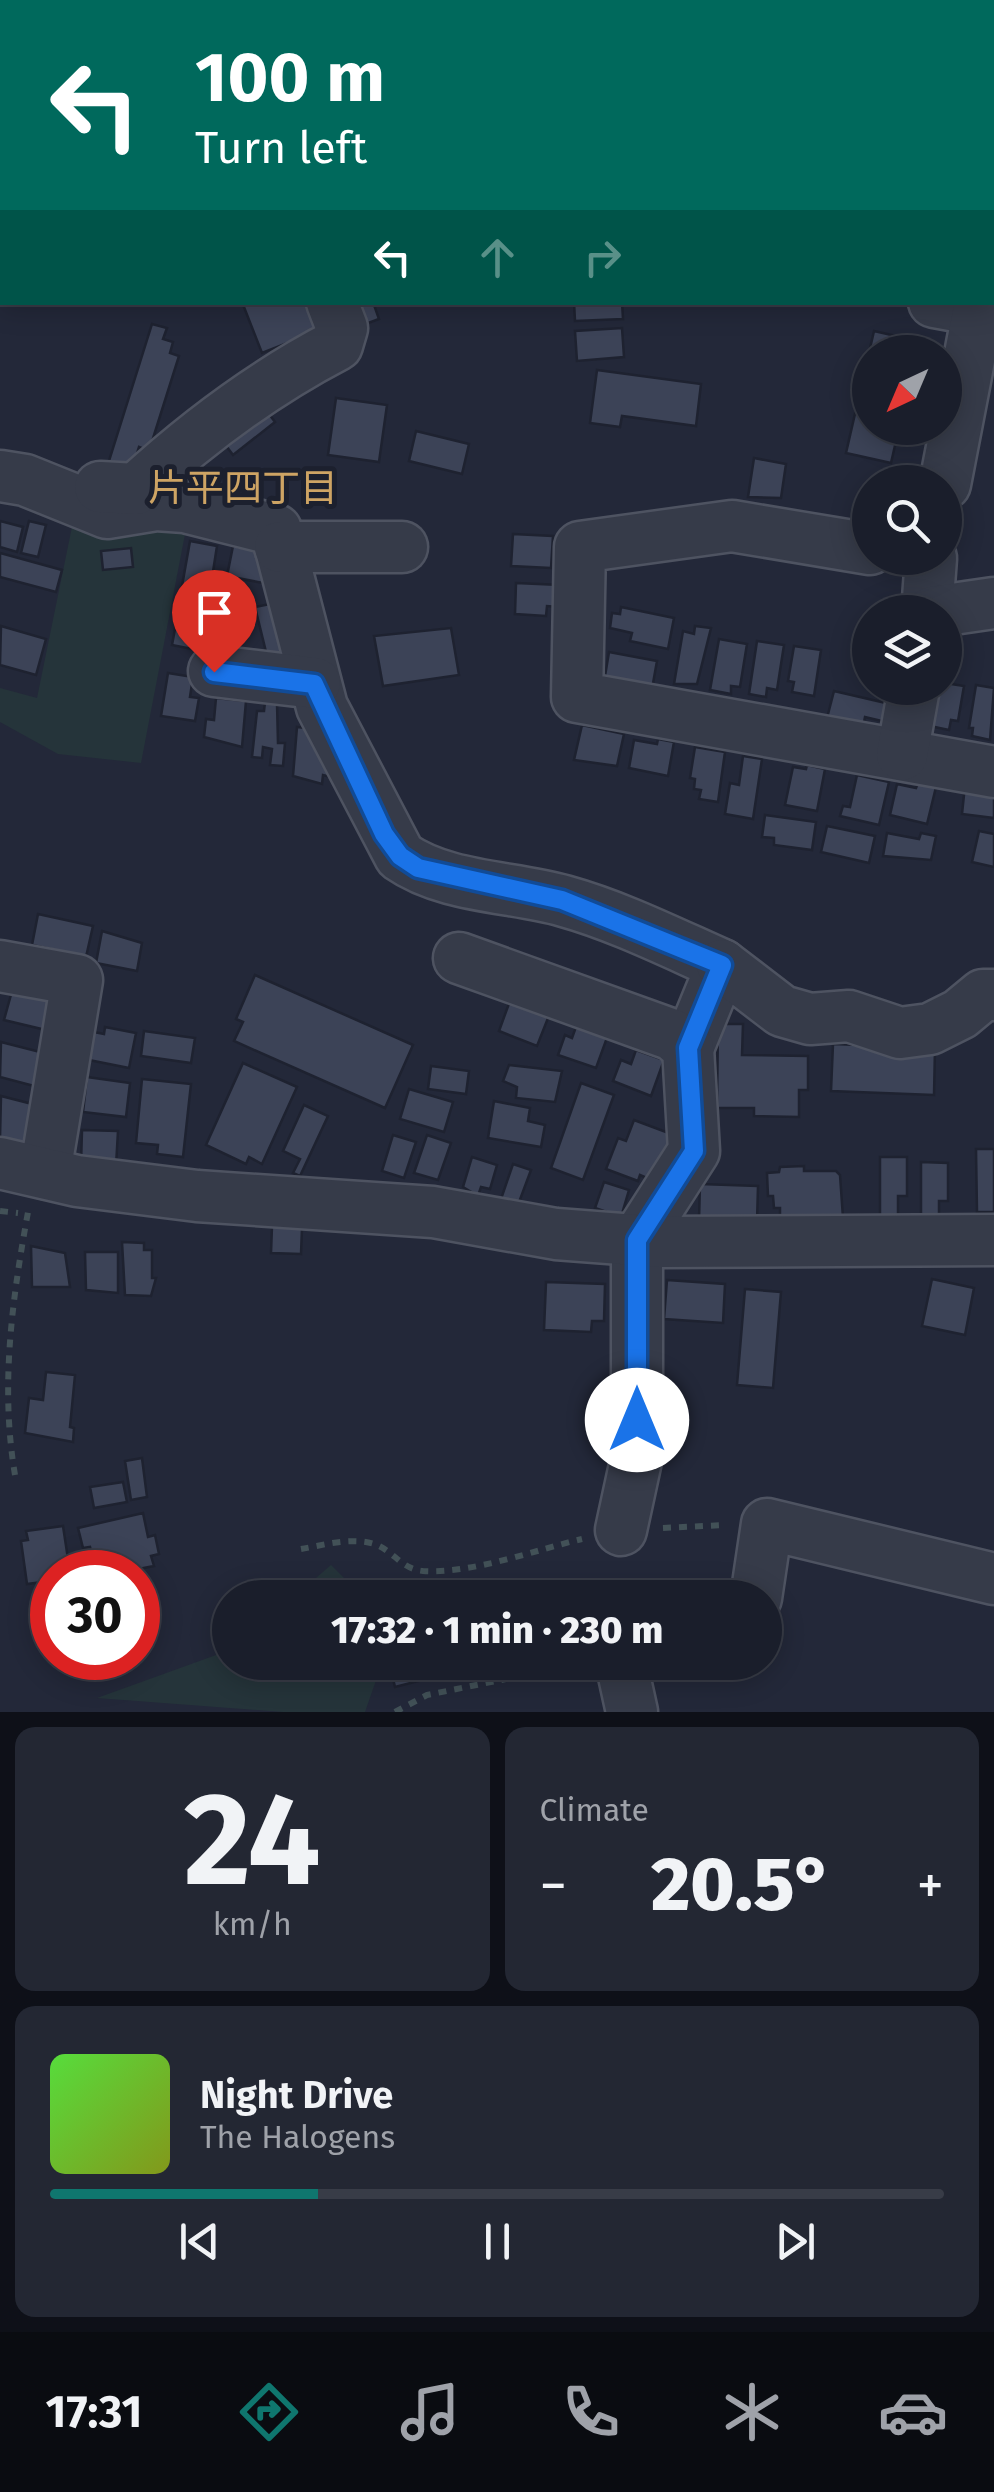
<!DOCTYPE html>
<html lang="en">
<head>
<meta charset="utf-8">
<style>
	:root { --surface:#1a1e2b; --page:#232733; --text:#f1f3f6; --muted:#9fa2a9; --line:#383c47; --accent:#0f766e }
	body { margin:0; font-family:"Fira Sans","Noto Sans JP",sans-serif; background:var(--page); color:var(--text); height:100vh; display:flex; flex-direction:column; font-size:38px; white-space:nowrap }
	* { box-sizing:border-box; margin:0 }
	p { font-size:32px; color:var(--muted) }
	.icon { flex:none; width:55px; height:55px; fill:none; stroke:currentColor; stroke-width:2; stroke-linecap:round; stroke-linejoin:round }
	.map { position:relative; height:1712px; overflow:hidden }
	.panel { display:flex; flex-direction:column; gap:15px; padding:15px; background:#0e1018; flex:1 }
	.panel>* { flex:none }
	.top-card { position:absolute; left:0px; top:0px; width:995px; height:305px; box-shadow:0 5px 25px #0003,0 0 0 2px var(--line); background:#00695c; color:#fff; overflow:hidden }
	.needle { width:65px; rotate:224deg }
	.controls { position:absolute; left:852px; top:335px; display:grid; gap:20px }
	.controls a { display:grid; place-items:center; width:110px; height:110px; border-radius:50%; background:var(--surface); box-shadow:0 5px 25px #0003,0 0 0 2px var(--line); font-size:50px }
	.speed { position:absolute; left:30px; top:1550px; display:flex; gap:20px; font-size:50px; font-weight:700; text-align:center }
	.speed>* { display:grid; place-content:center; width:130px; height:130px; border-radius:50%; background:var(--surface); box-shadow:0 5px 25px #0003,0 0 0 2px var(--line); line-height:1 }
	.speed .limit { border:15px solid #d22; background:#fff; color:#111 }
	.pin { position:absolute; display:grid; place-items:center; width:85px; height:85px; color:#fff; margin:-102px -42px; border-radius:50% 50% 50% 0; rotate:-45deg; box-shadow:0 0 10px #0007 }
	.pin .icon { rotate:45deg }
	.me { position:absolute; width:110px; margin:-55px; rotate:0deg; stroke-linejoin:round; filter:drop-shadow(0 0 8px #0008) }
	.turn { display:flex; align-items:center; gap:35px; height:210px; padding:0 30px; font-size:45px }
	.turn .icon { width:130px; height:130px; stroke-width:2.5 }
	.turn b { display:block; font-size:70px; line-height:85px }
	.lanes { display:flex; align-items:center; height:95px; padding:0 30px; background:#0003; justify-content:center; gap:50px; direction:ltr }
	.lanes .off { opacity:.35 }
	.big { font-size:75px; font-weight:800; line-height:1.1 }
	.panel .card { flex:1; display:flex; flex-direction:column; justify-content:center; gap:15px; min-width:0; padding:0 35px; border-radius:20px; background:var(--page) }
	.panel .dial { align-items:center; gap:0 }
	.dial b { font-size:130px; line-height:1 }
	.song { display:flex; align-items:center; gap:30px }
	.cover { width:120px; height:120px; border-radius:15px; background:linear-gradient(135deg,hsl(110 70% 55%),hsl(70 70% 35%)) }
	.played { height:10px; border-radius:5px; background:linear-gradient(90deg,var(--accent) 30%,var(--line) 30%) }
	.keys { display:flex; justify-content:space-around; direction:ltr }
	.heat { display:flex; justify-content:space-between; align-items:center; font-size:55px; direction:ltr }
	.panel .tiles { flex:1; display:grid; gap:15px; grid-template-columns:1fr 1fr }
	.card:last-child { grid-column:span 2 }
	.trip { position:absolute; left:212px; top:1580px; width:570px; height:100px; border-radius:50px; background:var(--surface); box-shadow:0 5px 25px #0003,0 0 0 2px var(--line); font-weight:800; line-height:100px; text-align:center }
	.tabs { display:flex; height:160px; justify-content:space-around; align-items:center; background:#0a0c11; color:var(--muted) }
	.tabs .icon { width:70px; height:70px }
	.tabs .current { color:var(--accent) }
	.tabs b { font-size:45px; color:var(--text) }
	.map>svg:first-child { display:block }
	.green { fill:#25343a }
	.building { fill:#3c4357; stroke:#1e2230; stroke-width:2.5 }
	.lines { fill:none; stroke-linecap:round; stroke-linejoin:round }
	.minor-casing { stroke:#4e5361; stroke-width:55 }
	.path { stroke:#425157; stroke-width:6; stroke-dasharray:8 8; stroke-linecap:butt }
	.minor { stroke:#363b49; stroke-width:50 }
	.route-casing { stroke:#114b97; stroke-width:25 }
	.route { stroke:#1a73e8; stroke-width:18 }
	.labels { text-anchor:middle; stroke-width:10; stroke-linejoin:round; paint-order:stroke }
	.neighbourhood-label { font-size:38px; fill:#cea464; stroke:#1c202e }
</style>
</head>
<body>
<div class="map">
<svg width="994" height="1712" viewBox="0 0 994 1712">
	<rect width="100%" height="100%" fill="#232839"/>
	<g class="green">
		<polygon points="74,517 185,534 141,763 58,754 0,722 0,688 37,698"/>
		<polygon points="331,1565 363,1597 293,1597 294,1597"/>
		<polygon points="230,1650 230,1662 382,1663 365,1712 283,1712 97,1698"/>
	</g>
	<g class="building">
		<polygon points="242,302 307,302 318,331 262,353"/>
		<polygon points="345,302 373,302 379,319 355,328"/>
		<polygon points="574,302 622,302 623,319 575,321"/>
		<polygon points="152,324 167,328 163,339 173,342 170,353 179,356 149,451 139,447 132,469 109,461"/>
		<polygon points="622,328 624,357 577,361 575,331"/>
		<polygon points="874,331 918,341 916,352 870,352 870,428 899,428 891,463 846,453"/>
		<polygon points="597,370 701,384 696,426 622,416 620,427 590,423"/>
		<polygon points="336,398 387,405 379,462 328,455"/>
		<polygon points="263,406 275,422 233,455 221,439"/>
		<polygon points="416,431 469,444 462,474 409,461"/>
		<polygon points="754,458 786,464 781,498 748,497"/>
		<polygon points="0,521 23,527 17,552 0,547"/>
		<polygon points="29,521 46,525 38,557 21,553"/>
		<polygon points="513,534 553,536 551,568 511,566"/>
		<polygon points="190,541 217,546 210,591 182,586"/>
		<polygon points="233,546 269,553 263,583 227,576"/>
		<polygon points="131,548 133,567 103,570 101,551"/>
		<polygon points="0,553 62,570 56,592 0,577"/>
		<polygon points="516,583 560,585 559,607 547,606 546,616 515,614"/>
		<polygon points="221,591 248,597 244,625 236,623 231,650 211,647"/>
		<polygon points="180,602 206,607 197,650 172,645"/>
		<polygon points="275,603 288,655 268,660 255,607"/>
		<polygon points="621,607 674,618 668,649 630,641 632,633 610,628 612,613 620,614"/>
		<polygon points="1,626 46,639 36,675 0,665"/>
		<polygon points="695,626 711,628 697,684 674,684 683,631 694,634"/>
		<polygon points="451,628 459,675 383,686 374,636"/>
		<polygon points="719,639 747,644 740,687 731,686 731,694 710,690"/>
		<polygon points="757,641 784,645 777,690 767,688 766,697 749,694"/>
		<polygon points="794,646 821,650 814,696 792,692 794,682 788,681"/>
		<polygon points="609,652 657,661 652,689 609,682 605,676"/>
		<polygon points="168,673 193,677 190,697 199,698 195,721 161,716"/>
		<polygon points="945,683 964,686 958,721 951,720 949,730 925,725 932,688 945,688"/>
		<polygon points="976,685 994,688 990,740 972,736 973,728 969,728"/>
		<polygon points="834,691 890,704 886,722 865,717 863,727 827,718"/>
		<polygon points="216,698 246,701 242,747 204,737 206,719 214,720"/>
		<polygon points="265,702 277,703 278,743 285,743 283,766 270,765 272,749 263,747 262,758 252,757 257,711 264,711"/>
		<polygon points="582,725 624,734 617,766 574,760"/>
		<polygon points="297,727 306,728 331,777 323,775 322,784 293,776"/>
		<polygon points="658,739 674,742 668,776 629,768 634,740 657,744"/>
		<polygon points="695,747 725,752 718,802 699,799 701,790 694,789 695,779 690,778"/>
		<polygon points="743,756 762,759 753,819 725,814 730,783 739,785"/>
		<polygon points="807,765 825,769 817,811 785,805 793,767 806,769"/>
		<polygon points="857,775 889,782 879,825 840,816 843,806 850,807"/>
		<polygon points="918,783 936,787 927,824 890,815 897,784 916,788"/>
		<polygon points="965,785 994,788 994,818 962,814"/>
		<polygon points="765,815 816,822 812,850 774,845 774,838 762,837"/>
		<polygon points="827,826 875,836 869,863 821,852"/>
		<polygon points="979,831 994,834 994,867 972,862"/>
		<polygon points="887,833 919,839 921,833 936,836 931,860 883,856"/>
		<polygon points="38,914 93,926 86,957 32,945"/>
		<polygon points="102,931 142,943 137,971 96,963"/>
		<polygon points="255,975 413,1045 385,1108 234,1041 243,1022 236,1019"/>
		<polygon points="12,991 57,1002 50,1031 4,1020"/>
		<polygon points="511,998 550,1013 537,1046 499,1031"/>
		<polygon points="577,1024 608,1035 596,1068 558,1055 565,1035 572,1038"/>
		<polygon points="718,1024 743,1024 742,1055 808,1056 808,1090 799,1090 799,1117 754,1116 754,1108 717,1108"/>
		<polygon points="105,1027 136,1033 129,1068 89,1060 94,1032 104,1034"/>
		<polygon points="144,1031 195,1038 191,1063 141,1056"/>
		<polygon points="1,1042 48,1054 34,1086 0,1077"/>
		<polygon points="833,1044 935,1048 934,1095 831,1091"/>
		<polygon points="636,1050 664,1060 651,1096 613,1081 621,1060 631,1064"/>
		<polygon points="243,1063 297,1087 262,1164 249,1157 246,1164 206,1145"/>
		<polygon points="509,1065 562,1071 555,1102 516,1098 517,1087 503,1081"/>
		<polygon points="431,1066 469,1071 466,1094 428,1089"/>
		<polygon points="87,1077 130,1083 126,1117 83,1112"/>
		<polygon points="142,1079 191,1084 183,1157 157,1154 158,1145 136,1143"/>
		<polygon points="581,1083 614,1095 583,1180 551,1168"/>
		<polygon points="409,1089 453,1102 444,1132 400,1119"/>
		<polygon points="1,1096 40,1106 30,1145 0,1138"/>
		<polygon points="494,1101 530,1108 528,1121 545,1125 541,1147 488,1138"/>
		<polygon points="304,1105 328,1116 300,1176 293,1173 300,1159 283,1151"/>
		<polygon points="634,1120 674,1135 656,1182 640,1175 638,1181 606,1169 618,1138 626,1141"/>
		<polygon points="82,1130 118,1131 116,1166 81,1164"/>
		<polygon points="393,1135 416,1142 404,1178 382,1171"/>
		<polygon points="427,1135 451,1143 438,1180 414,1173"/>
		<polygon points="976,1149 994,1149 994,1212 977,1212"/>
		<polygon points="472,1157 497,1165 490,1189 481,1187 478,1196 463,1187"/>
		<polygon points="880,1157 907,1157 907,1196 898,1196 898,1218 880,1218"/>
		<polygon points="921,1162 948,1163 948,1201 939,1201 939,1218 921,1218"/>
		<polygon points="513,1164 531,1170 518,1205 501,1199"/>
		<polygon points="804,1166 804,1171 836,1171 840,1175 843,1218 780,1219 780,1208 774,1208 773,1196 768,1196 767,1173 779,1172 780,1167"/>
		<polygon points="604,1182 629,1190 621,1217 595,1208"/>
		<polygon points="700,1184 758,1186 757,1222 699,1221"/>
		<polygon points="272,1226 302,1228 301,1254 271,1253"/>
		<polygon points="122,1242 144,1243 144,1250 152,1250 152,1278 156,1278 151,1296 125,1295"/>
		<polygon points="31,1246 65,1253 70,1287 32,1287"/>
		<polygon points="85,1252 118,1252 118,1293 86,1290"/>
		<polygon points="932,1279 974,1288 965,1335 922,1326"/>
		<polygon points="667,1280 725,1284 723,1323 664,1319"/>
		<polygon points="546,1282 605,1284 604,1321 592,1321 591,1332 544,1330"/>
		<polygon points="745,1289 781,1292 773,1388 737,1385"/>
		<polygon points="46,1372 75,1375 70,1427 74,1428 73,1442 25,1433 29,1398 43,1400"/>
		<polygon points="142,1458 147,1497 131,1500 125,1461"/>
		<polygon points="123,1482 127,1502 94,1508 90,1487"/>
		<polygon points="143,1513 148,1537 155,1535 159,1554 151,1556 154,1566 123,1572 118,1563 95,1567 90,1547 83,1548 78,1528"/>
		<polygon points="63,1526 70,1572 52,1572 50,1581 27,1584 21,1541 28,1540 26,1531"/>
		<polygon points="389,1662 476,1662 477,1666 395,1687"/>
	</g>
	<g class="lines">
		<defs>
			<g id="minor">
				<polyline points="483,2 484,0"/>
				<polyline points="992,143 994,143"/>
				<polyline points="0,213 2,214"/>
				<polyline points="934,302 994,313"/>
				<path d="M 0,476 L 25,480 L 107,513 L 156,505 L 185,507 L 276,530 L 322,707 L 400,856 C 446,888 511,886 564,901 C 618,916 670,942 722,965 L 688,1048"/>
				<polyline points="945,484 978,313"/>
				<path d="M 100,487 L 136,489 C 198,432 262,384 337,345 L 342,328 L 332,302"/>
				<polyline points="280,547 402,547"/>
				<polyline points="870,549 732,526 580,547 577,697 994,772"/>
				<polyline points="927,612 931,558"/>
				<polyline points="932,612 994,603"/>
				<polyline points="214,671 315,683"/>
				<polyline points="902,755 914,688"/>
				<polyline points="459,958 673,1035 688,1048 694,1151 637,1240 637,1456 621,1530"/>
				<polyline points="722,965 782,1011 810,1019 849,1016 900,1033 930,1029 960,1014 983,995 994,995"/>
				<polyline points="0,966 77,980 45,1173"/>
				<polyline points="0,1163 77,1181 197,1196 433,1212 556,1234 661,1242 994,1240"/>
				<polyline points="756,1598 767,1524 994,1579"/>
				<polyline points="621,1662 632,1712"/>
			</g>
		</defs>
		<use href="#minor" class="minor-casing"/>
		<g class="path">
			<polyline points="0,1211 18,1213"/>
			<path d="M 15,1475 C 0,1387 12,1300 28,1212"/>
			<polyline points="663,1528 725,1525"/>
			<path d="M 301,1549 C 324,1545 354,1536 377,1545 C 395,1553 402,1569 423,1571 C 472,1574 535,1550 582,1539"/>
			<polyline points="395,1712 427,1695 585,1663"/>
		</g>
		<use href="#minor" class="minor"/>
	</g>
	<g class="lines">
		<defs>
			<polyline id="route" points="214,672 314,684 384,834 400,856 418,868 562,900 722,965 688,1048 694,1151 637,1240 637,1420"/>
		</defs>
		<use href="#route" class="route-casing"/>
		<use href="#route" class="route"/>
	</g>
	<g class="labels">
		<g class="neighbourhood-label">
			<text x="243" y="501">片平四丁目</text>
		</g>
	</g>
</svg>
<div class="controls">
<a><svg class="needle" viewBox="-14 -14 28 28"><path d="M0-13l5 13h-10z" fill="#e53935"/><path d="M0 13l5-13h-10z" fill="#9fa2a9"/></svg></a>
<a><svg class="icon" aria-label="search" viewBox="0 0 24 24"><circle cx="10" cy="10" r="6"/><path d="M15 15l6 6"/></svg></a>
<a><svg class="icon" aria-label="layers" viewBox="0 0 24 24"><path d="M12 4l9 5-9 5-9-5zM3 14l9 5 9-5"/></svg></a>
</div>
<div class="speed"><div class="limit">30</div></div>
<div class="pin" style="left:214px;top:672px;background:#d93025"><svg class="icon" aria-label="arrive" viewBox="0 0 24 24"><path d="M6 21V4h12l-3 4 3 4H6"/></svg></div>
<svg class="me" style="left:637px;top:1420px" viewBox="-20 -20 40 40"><circle r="19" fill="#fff"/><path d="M0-13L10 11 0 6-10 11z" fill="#1a73e8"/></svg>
<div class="trip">17:32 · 1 min · 230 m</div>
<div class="top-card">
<div class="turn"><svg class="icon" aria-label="left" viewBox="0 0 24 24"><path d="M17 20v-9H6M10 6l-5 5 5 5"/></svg><div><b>100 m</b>Turn left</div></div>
<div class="lanes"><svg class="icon" aria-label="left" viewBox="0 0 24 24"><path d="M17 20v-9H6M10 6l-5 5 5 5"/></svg><svg class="icon off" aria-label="ahead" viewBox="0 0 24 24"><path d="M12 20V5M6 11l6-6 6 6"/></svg><svg class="icon off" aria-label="right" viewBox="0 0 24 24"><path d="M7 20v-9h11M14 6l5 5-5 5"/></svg></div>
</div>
</div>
<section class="panel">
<div class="tiles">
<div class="card dial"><b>24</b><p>km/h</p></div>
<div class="card"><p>Climate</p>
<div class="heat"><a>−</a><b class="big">20.5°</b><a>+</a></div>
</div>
<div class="card">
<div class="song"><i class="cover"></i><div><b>Night Drive</b><p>The Halogens</p></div></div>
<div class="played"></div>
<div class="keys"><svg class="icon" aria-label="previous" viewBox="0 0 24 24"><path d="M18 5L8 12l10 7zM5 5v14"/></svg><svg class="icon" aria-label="pause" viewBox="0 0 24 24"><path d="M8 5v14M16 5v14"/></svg><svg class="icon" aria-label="next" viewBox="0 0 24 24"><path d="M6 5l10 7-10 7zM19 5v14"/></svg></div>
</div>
</div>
</section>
<nav class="tabs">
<b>17:31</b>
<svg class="icon current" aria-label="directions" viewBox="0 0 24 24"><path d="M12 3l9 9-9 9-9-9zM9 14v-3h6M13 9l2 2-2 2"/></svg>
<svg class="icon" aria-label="music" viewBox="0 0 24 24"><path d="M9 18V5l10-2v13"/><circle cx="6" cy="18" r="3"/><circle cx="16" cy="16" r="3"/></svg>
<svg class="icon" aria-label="phone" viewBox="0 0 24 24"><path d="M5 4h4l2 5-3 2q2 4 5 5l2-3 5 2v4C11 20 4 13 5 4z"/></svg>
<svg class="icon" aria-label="climate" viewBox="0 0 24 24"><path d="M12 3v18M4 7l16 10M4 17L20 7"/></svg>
<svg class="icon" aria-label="car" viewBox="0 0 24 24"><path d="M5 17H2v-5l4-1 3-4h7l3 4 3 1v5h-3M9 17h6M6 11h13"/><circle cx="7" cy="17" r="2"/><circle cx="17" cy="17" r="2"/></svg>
</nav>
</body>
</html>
